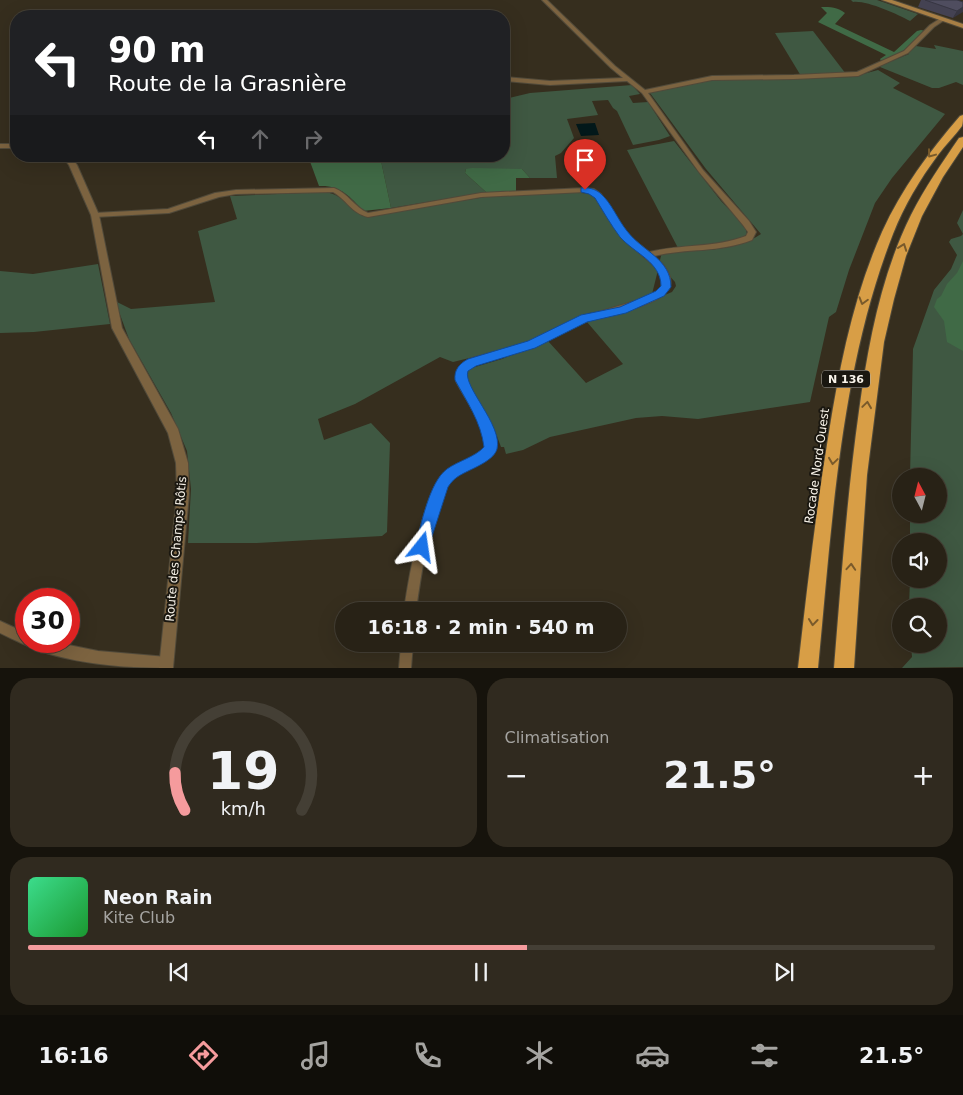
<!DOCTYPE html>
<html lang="fr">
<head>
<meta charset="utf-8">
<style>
	:root { --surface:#282216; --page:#302a1f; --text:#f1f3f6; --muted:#a5a4a1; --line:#443f35; --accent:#f59b9d }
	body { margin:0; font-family:"DejaVu Sans",sans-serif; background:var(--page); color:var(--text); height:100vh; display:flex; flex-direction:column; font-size:19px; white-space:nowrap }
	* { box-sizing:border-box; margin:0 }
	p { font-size:16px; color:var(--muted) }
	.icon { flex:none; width:28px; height:28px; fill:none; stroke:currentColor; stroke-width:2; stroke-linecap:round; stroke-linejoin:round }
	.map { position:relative; height:668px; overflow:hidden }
	.details { display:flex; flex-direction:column; gap:10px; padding:10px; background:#16130c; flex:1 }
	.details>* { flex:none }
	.top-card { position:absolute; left:10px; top:10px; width:500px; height:152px; border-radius:20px; box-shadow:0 5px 20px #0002,0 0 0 1px var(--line); background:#202124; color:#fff; overflow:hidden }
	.needle { width:32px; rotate:353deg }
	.controls { position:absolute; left:892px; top:468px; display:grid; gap:10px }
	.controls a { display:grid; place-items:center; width:55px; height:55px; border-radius:50%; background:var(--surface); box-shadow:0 5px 20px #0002,0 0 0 1px var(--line); font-size:25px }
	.speed { position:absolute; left:15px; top:588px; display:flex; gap:10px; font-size:25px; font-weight:700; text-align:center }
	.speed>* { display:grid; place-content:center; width:65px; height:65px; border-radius:50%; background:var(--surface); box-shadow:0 5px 20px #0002,0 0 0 1px var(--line); line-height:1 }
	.speed .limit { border:8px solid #d22; background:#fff; color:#111 }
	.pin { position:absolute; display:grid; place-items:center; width:42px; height:42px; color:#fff; margin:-51px -21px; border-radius:50% 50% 50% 0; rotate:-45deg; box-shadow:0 0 5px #0007 }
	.pin .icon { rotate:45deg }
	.me { position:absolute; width:55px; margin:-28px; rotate:15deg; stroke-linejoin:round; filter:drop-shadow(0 0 4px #0008) }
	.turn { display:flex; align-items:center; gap:18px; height:105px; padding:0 15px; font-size:22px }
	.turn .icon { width:65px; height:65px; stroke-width:2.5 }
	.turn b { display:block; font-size:35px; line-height:42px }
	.lanes { display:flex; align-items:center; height:48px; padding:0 15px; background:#0003; justify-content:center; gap:25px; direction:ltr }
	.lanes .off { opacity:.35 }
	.big { font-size:38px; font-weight:800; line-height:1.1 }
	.details .widget { flex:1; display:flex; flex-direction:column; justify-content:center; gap:8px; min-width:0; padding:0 18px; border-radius:20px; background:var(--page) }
	.details .dial { align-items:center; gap:0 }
	.dial svg { height:130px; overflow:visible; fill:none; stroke:var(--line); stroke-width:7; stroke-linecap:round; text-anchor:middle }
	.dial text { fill:var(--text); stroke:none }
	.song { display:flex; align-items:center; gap:15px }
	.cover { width:60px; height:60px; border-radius:8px; background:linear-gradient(135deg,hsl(150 70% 55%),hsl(130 70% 35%)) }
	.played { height:5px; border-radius:2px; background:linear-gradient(90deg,var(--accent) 55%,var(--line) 55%) }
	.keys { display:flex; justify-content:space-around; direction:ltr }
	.heat { display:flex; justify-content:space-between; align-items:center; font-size:28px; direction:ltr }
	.details .tiles { flex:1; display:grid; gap:10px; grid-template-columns:1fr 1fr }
	.widget:last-child { grid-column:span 2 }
	.trip { position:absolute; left:335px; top:602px; width:292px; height:50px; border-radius:25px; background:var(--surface); box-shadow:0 5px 20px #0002,0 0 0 1px var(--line); font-weight:800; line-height:50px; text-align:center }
	.tabs { display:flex; height:80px; justify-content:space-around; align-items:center; background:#100e09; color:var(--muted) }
	.tabs .icon { width:35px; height:35px }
	.tabs .on { color:var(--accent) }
	.tabs b { font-size:22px; color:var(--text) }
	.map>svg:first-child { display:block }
	.green { fill:#3f5842 }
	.forest { fill:#406a46 }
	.water { fill:#02181a }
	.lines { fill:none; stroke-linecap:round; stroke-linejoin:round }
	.minor-casing { stroke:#514a3a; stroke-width:2 }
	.tertiary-casing { stroke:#514a3a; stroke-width:2 }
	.secondary-casing { stroke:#514a3a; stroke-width:2 }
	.trunk-casing { stroke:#514a3a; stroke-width:2 }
	.minor { fill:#7c6340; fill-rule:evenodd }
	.tertiary { fill:#7c6340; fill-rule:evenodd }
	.secondary { fill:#a87f45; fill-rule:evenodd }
	.trunk { fill:#d89e46; fill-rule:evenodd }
	.wall { fill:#444252 }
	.shaded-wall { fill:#373642 }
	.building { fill:#4f4d5f; stroke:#373642 }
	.oneway { stroke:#795a2b }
	.route { fill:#1a73e8; stroke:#114b97 }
	.labels { text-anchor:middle; stroke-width:4; stroke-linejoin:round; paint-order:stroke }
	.shield { fill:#1a1710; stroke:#b5b1a8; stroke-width:1 }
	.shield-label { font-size:11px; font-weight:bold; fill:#f8f3e9 }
	.street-label { font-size:12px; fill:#f8f3e9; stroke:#1a1710 }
</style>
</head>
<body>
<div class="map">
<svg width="963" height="668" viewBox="0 0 963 668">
	<rect width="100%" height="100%" fill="#362e1e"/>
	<g class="green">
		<path d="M 851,0 L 877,0 L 918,14 L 910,21 C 897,14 866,0 853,2 Z"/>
		<polygon points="813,31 846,74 801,76 775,33"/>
		<polygon points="934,45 963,51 963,85 956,82 939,88 932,88 880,67 882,65 909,54 908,52 916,46 936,49"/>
		<path d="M 878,70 L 900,83 L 893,88 L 945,114 L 892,178 L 875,203 L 849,270 L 836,312 L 829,317 L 810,402 L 698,419 L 662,416 L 636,418 L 550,437 L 523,450 L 506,454 L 504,447 L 501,447 L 495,431 L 465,379 L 465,370 L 502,359 L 548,341 L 586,383 L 623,364 L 587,322 L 616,315 L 672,292 L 676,286 L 675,282 L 659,264 L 662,252 C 694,250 734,253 761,234 L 706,169 L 650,93 L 706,80 L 852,77 Z"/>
		<polygon points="632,85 640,94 629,96 633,103 648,102 670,136 659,140 633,145 617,111 613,108 608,100 592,101 598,115 567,119 574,138 561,153 555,156 557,178 530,178 522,169 466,169 465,173 486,192 391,208 380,156 504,156 504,95 509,98 530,93"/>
		<path d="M 674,141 L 721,201 L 745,226 L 747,234 C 735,246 695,246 678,248 L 627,150 Z"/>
		<path d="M 325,192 C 346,195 347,210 364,216 L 492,196 L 571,192 L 593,194 L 628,243 L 658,270 L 652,294 L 618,309 L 589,313 L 529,341 L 498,351 L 453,362 L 440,357 L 355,404 L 318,419 L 324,440 L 371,423 L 390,443 L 387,532 L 382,536 L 257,543 L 188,543 L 191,489 L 187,451 L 171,413 L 129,339 L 115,301 L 131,309 L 215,302 L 198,231 L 237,219 L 230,196 Z"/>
		<polygon points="963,210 963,667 902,668 912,657 911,644 939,644 939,606 909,606 910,579 939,579 939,541 910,541 910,514 939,514 939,476 910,476 913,349 934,290 951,269 957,255 949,242 951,239 961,236 963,234 957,223"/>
		<polygon points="98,264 110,324 34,332 0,333 0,271 33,274"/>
	</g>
	<g class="forest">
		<path d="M 821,7 C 831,7 837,7 845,13 L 835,24 L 894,52 L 917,31 L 921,30 L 926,31 L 901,53 L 881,61 L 880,59 L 886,55 L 818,22 L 827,13 Z"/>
		<path d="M 308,156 L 380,156 L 391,208 L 363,211 C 350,196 340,185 319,186 Z"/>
		<polygon points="472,168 522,169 530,178 516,178 516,192 486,192 465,173 466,169"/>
		<polygon points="963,261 963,351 947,342 944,321 934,307 937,299 941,296 947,284 957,273"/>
	</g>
	<polygon class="water" points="595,123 599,135 581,136 576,124"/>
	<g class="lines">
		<defs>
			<g id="minor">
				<path d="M 542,0 L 547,0 L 615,66 L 645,90 L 712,76 L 794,75 L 857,72 L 904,51 L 930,25 L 941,18 L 946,19 L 934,27 L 908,53 L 858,76 L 794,79 L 712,80 L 648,93 L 703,170 L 749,221 L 756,232 L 752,240 C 719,253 687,248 654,256 C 664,264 677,279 667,291 C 661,299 650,303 641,306 C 621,313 601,316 582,323 C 561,332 542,345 520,352 C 502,358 481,358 467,371 C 460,393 501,422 496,448 C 493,464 460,469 450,481 C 431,503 420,581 416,611 L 404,611 C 408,581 423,495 443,474 C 455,461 475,460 486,447 C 484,422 467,403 456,381 C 456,369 462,363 472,358 L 524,344 L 578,318 L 642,299 L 654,294 L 661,288 L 663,281 L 658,269 L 623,239 L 612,224 L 595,197 L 590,193 L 585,192 L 481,197 L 368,217 C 351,213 347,200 333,192 L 236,194 L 219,197 L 169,213 L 95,217 L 91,215 L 95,213 L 168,209 L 215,193 L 236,190 L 334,188 C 348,193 354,207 368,213 L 481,193 L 585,188 L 594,189 L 601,194 L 625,231 L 634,240 L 649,252 C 681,244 715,248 746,236 L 748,232 L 743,225 L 699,172 L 642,93 L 627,81 L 550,85 L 504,81 L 504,77 L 550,81 L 623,78 L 611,68 Z"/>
				<path d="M 0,621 L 26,633 L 26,641 L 49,641 L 98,651 L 167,657 L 171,659 L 173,663 L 171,668 C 129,668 86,665 46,653 C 30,648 15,640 0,633 Z"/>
				<polygon points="401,644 413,644 411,668 399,668"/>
			</g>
			<g id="tertiary">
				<rect x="0" y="144" width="16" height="4"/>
				<polygon points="62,156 70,156 77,165 99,215 122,328 178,429 188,463 189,494 173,668 159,668 177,494 176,463 168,433 112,328 91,215 69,165"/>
			</g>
			<polygon id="secondary" points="882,0 892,0 963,24 963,28"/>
			<g id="trunk">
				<path d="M 963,115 C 963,119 963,123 962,126 C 955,136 945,145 938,155 C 920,179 904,206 893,234 C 840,369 832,524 818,668 L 798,668 C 807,589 816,510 829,432 C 840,364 854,295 882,232 C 902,188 929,152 960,116 Z"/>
				<path d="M 963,137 L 963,147 L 943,177 L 922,216 L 906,256 L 894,299 L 884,342 L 867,475 L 854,668 L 834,668 C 841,582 847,496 859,411 C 868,345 881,275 911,215 C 925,187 942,163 959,138 Z"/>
			</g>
		</defs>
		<use href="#minor" class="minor-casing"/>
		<use href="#tertiary" class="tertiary-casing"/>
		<use href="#secondary" class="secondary-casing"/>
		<use href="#trunk" class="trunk-casing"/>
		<use href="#minor" class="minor"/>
		<use href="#tertiary" class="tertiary"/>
		<use href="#secondary" class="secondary"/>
		<use href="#trunk" class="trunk"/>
	</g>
	<polygon class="wall" points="921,0 957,0 963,2 953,18 918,7"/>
	<polygon class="shaded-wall" points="963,7 963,12 953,18 957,11"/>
	<polygon class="building" points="925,0 957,0 963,2 963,7 957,11"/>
	<defs><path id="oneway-chevron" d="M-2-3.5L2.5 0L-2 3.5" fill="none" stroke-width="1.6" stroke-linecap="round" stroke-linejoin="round" transform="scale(1.25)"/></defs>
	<g class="oneway">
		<use href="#oneway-chevron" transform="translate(931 154) rotate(127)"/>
		<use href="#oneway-chevron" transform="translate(903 247) rotate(-70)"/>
		<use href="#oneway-chevron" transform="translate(863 301) rotate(106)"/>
		<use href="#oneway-chevron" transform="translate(867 405) rotate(-82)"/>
		<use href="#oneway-chevron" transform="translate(833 461) rotate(98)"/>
		<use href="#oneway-chevron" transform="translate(851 567) rotate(-86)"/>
		<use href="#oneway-chevron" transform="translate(813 622) rotate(96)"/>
	</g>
	<path class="route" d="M 581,188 C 588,187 595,189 600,193 C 611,202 618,220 627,231 C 642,251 671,259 671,287 L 664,296 L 626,313 L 587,322 L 535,348 L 476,366 L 468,371 C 462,386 503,425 497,449 C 493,463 466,470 456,478 C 453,480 450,484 448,487 L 427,552 L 422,555 L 417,552 L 415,547 C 421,526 429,482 447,469 C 458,461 475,457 484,447 C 481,422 467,402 455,380 C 454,370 459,364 468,359 L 528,341 L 581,315 L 620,307 L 656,291 L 661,286 C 661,262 634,253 620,237 C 611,225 603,211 595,198 L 589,194 L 581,192 Z"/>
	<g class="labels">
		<rect class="shield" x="822" y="370.5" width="48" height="17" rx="4"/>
		<g class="shield-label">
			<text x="846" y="383">N 136</text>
		</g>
		<g class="street-label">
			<text transform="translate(817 466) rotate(-82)" y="4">Rocade Nord-Ouest</text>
			<text transform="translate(176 549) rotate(-85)" y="4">Route des Champs Rôtis</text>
		</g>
	</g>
</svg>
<div class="controls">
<a><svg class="needle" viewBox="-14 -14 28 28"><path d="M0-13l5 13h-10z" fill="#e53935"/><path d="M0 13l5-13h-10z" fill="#a5a4a1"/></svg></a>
<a><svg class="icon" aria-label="sound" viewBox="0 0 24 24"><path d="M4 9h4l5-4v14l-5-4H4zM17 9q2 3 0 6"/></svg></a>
<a><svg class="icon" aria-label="search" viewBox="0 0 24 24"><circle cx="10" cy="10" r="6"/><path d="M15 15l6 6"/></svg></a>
</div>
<div class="speed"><div class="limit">30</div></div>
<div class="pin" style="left:585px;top:190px;background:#d93025"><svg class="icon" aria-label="arrive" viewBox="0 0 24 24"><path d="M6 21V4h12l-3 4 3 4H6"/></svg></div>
<svg class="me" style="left:422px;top:547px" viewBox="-20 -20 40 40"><path d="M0-17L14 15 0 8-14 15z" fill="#1a73e8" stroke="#fff" stroke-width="4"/></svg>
<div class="trip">16:18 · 2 min · 540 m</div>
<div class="top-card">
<div class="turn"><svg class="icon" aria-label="left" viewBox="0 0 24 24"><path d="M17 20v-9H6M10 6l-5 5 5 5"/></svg><div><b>90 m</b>Route de la Grasnière</div></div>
<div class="lanes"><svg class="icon" aria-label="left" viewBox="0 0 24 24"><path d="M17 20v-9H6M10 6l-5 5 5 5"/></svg><svg class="icon off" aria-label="ahead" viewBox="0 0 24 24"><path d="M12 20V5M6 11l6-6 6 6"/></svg><svg class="icon off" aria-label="right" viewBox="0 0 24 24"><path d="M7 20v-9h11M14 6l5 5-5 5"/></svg></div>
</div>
</div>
<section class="details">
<div class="tiles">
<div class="widget dial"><svg viewBox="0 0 100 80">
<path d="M14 69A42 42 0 1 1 86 69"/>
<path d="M14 69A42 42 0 0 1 8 46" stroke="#f59b9d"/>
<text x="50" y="56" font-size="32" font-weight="700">19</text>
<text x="50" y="72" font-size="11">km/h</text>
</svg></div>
<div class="widget"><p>Climatisation</p>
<div class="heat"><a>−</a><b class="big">21.5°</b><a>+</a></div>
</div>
<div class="widget">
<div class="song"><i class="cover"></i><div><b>Neon Rain</b><p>Kite Club</p></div></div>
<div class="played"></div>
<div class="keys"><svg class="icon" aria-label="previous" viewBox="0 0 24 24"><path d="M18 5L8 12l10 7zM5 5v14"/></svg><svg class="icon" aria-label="pause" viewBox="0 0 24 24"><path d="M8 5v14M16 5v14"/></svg><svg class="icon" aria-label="next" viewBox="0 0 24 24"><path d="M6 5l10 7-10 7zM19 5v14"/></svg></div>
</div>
</div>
</section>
<nav class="tabs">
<b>16:16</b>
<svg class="icon on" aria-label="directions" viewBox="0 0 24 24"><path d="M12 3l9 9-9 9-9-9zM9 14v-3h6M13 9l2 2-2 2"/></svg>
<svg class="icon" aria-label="music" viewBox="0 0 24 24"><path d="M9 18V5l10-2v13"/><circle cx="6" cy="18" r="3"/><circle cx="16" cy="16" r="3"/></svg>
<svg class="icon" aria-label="phone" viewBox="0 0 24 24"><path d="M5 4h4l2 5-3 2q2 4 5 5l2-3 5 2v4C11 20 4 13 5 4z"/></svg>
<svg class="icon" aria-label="climate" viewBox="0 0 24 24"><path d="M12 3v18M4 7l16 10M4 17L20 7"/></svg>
<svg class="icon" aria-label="car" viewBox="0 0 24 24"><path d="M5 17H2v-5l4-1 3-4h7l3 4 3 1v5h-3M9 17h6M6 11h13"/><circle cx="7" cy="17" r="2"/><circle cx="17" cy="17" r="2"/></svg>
<svg class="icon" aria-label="filters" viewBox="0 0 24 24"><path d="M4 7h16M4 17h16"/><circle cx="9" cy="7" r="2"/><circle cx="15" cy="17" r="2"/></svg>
<b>21.5°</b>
</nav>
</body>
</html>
